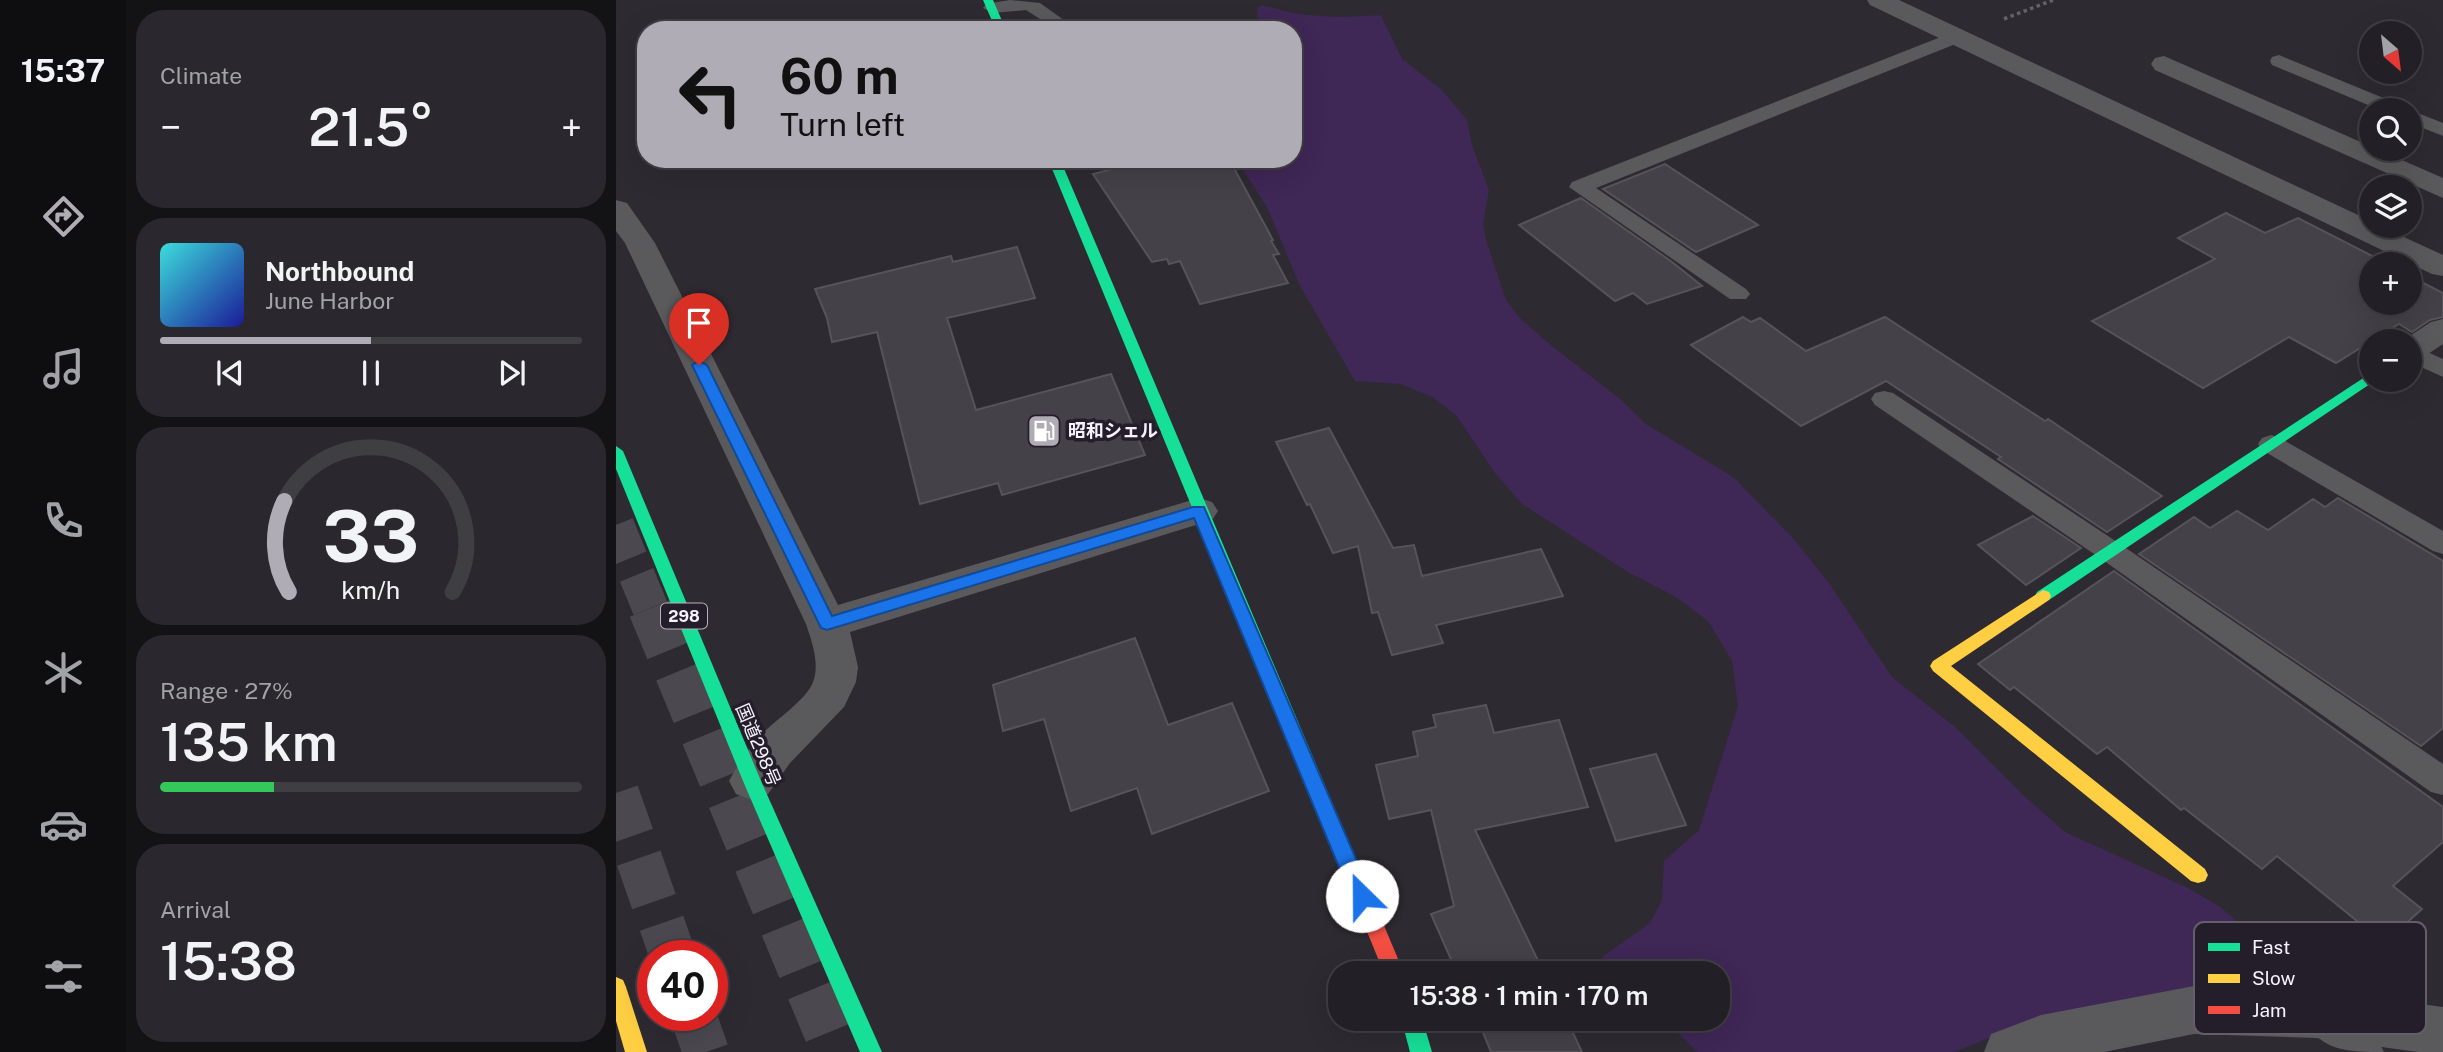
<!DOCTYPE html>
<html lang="en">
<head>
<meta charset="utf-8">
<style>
	:root { --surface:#222026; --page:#2a282e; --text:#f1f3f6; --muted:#a2a3a7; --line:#3f3e43; --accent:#b0acb5 }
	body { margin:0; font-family:"Public Sans","Noto Sans JP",sans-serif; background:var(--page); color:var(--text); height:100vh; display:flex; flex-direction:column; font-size:26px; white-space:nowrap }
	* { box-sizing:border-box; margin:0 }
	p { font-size:23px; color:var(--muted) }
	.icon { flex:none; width:38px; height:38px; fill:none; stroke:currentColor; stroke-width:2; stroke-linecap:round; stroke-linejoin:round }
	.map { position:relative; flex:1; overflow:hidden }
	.details { display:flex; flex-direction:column; gap:10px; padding:10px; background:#131215; width:490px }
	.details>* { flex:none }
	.top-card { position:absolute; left:21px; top:21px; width:665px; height:147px; border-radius:28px; box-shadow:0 7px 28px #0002,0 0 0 2px var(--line); background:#b0acb5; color:#111; overflow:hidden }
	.needle { width:46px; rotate:152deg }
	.controls { position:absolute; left:1743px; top:21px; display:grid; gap:14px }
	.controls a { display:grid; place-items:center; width:63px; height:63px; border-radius:50%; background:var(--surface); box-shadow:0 7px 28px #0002,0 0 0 2px var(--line); font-size:35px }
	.speed { position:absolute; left:21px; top:940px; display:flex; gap:14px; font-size:35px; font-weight:700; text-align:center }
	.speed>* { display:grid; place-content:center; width:91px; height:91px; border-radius:50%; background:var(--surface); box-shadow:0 7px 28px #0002,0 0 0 2px var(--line); line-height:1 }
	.speed .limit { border:10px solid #d22; background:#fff; color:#111 }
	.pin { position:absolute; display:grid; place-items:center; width:60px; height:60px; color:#fff; margin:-72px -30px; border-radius:50% 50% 50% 0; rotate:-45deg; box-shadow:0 0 7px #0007 }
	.pin .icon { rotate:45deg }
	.me { position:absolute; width:77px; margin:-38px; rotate:337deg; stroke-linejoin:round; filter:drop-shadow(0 0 5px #0008) }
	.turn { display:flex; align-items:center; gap:24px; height:147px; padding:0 28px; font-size:32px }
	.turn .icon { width:91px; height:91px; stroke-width:2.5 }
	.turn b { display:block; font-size:49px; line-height:60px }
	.big { font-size:52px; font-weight:600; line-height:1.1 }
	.details .tile { flex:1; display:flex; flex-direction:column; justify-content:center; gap:10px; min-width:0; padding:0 24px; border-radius:28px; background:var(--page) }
	.details .dial { align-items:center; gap:0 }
	.dial svg { height:182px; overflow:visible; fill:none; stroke:var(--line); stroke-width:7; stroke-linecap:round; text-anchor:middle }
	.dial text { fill:var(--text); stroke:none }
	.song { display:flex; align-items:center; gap:21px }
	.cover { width:84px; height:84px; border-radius:10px; background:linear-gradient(135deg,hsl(180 70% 55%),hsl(240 70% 35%)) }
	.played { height:7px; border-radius:4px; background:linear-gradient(90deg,var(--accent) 50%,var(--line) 50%) }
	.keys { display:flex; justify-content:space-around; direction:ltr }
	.heat { display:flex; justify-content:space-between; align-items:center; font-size:38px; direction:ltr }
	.charge { height:10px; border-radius:5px; background:linear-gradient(90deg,#34c759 27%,var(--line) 0) }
	.trip { position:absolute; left:712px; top:961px; width:402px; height:70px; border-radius:28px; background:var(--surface); box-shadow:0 7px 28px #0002,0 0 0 2px var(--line); font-weight:600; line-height:70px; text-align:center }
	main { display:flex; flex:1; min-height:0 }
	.menu { display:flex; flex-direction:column; width:126px; justify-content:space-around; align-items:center; background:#0e0d0f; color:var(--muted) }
	.menu .icon { width:49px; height:49px }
	.menu .current { color:var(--accent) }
	.menu b { font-size:32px; color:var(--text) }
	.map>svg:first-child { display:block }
	.green { fill:#3f2756 }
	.building { fill:#444148; stroke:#56535a; stroke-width:2 }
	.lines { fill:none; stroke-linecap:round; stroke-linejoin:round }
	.highway-tunnel-far1 { stroke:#4c4850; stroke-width:36; stroke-dasharray:36 18; stroke-linecap:butt }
	.highway-tunnel { stroke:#4c4850; stroke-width:46; stroke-dasharray:46 23; stroke-linecap:butt }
	.path { stroke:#646266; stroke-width:3.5; stroke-dasharray:3.5 3.5; stroke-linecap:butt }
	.lane { fill:#5a595c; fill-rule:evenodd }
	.street { fill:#5a595c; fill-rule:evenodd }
	.fast { fill:#16e098; fill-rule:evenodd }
	.slow { fill:#ffcf43; fill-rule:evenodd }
	.jam { fill:#f24e42; fill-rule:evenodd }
	.route { fill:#1a73e8; stroke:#114b97; stroke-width:2 }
	.labels { text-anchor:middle; stroke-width:7; stroke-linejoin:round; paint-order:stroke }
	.shield { fill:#241e2b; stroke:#b7b2bd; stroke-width:2 }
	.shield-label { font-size:16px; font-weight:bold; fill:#f6f2fb }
	.poi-label { font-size:18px; font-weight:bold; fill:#f6f2fb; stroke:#241e2b; text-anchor:start }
	.street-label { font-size:18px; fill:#f6f2fb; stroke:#241e2b }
	.key { fill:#241e2b; stroke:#635e69; stroke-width:2 }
	.key-label { font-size:19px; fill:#f6f2fb }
</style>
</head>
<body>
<main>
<nav class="menu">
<b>15:37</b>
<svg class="icon current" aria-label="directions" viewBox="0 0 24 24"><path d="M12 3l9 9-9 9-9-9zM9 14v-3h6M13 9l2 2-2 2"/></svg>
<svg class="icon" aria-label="music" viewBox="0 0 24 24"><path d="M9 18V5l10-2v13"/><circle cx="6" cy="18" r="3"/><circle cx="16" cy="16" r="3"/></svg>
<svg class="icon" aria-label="phone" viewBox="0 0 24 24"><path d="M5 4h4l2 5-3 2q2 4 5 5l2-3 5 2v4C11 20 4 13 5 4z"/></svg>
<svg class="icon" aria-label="climate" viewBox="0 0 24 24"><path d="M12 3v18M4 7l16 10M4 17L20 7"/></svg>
<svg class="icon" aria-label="car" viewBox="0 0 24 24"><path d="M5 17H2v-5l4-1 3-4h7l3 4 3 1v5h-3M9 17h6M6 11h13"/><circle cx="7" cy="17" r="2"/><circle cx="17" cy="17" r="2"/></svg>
<svg class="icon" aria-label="filters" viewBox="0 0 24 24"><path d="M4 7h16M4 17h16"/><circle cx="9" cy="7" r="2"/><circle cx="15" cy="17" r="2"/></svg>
</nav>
<section class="details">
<div class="tile"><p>Climate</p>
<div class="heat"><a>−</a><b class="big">21.5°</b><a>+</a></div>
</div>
<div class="tile">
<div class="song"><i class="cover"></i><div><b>Northbound</b><p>June Harbor</p></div></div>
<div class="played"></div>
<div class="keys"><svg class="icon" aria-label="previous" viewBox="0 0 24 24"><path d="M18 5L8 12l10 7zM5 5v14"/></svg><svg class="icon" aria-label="pause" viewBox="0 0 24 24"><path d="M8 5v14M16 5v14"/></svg><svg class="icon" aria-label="next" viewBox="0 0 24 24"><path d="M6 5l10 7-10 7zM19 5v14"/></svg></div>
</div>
<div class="tile dial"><svg viewBox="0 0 100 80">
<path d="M14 69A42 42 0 1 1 86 69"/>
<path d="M14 69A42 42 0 0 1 12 29" stroke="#b0acb5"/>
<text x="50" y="56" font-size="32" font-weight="700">33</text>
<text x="50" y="72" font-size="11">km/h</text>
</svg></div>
<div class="tile"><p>Range · 27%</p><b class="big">135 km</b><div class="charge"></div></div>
<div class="tile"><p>Arrival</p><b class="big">15:38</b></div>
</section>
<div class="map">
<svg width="1827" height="1052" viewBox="0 0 1827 1052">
	<rect width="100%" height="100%" fill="#2e2a32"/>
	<path class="green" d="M 645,6 C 657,6 665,11 677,13 C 706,18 736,17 765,15 L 786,59 L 826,90 L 851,120 L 856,145 L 873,190 L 867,224 L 870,240 L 890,300 L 904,318 L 931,342 L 1004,399 L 1030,424 L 1117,477 L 1176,537 L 1213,583 L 1276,677 L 1339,727 L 1406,794 L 1449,832 L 1572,888 L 1603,906 L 1648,944 L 1654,972 L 1634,991 L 1411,1023 L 1338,1052 L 1081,1052 L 1048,1019 L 1102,1018 L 1102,973 L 1002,973 L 986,957 L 1034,923 L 1046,900 L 1048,861 L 1083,830 L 1122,706 L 1116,661 L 1092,621 L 1060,597 L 1012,572 L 906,504 L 879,473 L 840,415 L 816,397 L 785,384 L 739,381 L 684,286 L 651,207 L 620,159 L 677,159 L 677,30 L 643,30 L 641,9 Z"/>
	<g class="building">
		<polygon points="534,159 613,159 657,240 655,241 663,254 657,255 672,283 584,304 564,261 553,264 551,259 536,262 477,174"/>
		<polygon points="1049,164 1142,225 1080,252 987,189"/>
		<polygon points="965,198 1056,262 1086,286 1031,304 1017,293 999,301 903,225"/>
		<polygon points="1610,213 1649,233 1682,218 1772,264 1755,264 1755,303 1794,303 1794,276 1827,293 1827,317 1814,320 1796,332 1783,324 1720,363 1673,337 1587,388 1476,321 1599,259 1562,238"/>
		<polygon points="401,247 419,298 331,318 360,410 495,374 529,455 386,495 382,483 304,504 261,332 216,342 211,318 199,289 335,256 337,262"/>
		<polygon points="1127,317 1135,322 1144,318 1190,351 1269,317 1429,421 1432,419 1546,496 1491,532 1382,459 1385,457 1270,381 1185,426 1075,345"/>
		<polygon points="713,428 777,548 798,545 806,576 925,549 947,596 820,625 827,643 776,655 762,612 756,613 742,546 717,553 694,504 691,505 660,442"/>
		<polygon points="1722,498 1827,561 1827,728 1805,746 1523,554 1578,517 1594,528 1621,511 1652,530 1697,499 1709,507"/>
		<polygon points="1417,516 1465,548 1410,585 1362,545"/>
		<polygon points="1498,571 1827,807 1827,842 1777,886 1806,909 1768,943 1661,856 1646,869 1568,808 1565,810 1491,747 1481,754 1398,687 1394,690 1362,664"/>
		<polygon points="519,638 552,725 616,703 653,791 536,834 521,788 455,811 428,719 387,731 377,685"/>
		<polygon points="870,705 878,733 943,720 972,807 859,830 928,973 841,973 815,914 838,906 815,810 773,819 760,765 802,756 797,732 820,727 817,715"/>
		<polygon points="1040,754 1070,825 1000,841 974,769"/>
		<polygon points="861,1018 950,1018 966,1052 875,1052"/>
	</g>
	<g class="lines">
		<polyline class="highway-tunnel-far1" points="0,525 35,610"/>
		<g class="highway-tunnel">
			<polyline points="35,608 219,1052"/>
			<polyline points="0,793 57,956"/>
			<polyline points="77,1015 90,1052"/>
		</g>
		<polyline class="path" points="1388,19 1437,0"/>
		<g class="lane">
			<polygon points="394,0 424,3 462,30 441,30 410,10 376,13 367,8 370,4"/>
			<polygon points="1340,31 1347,33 1349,37 1347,41 980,188 1130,289 1134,294 1130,299 1114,299 953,187 956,182"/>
			<polygon points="1663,55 1787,106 1790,110 1764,110 1656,65 1654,61 1656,57"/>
			<polygon points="1793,110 1794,110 1827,123 1827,136 1794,123"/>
			<polygon points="1794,344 1827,359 1827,377 1794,362"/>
			<polygon points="1268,391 1277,393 1504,544 1827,764 1827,795 1815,792 1484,558 1259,405 1255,399 1259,393"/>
			<polygon points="1655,435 1664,438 1827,531 1827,554 1817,551 1646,450 1642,444 1646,438"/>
			<path d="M 1707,1001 C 1729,1010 1758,1030 1768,1052 C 1733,1052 1705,1052 1688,1019 L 1694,1007 Z"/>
		</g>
		<g class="street">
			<polygon points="1251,0 1283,0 1755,221 1755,226 1764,226 1827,255 1827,276 1816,274 1254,5"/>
			<polygon points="1548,56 1827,178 1827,198 1539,70 1535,64 1539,58"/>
			<path d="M 0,200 L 11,203 L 39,243 L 222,605 L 583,498 L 596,502 L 602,511 L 596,520 L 234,632 L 242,667 L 240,682 L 228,707 L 174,763 L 152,794 L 136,800 L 120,794 L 113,781 C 122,764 133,746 148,732 C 161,719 191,699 197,682 C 204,664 196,642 190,624 L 9,243 L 0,231 Z"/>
			<polygon points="1827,319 1827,344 1806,358 1794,361 1794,341 1786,341 1815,322"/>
			<polygon points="1578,986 1700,990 1827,1007 1827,1052 1802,1052 1700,1038 1578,1034 1488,1052 1368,1052 1375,1034 1425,1015"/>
		</g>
		<g class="fast">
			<polygon points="367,0 377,0 390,30 380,30"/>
			<polygon points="432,159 444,159 710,788 708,793 701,796 694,793 692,788"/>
			<polygon points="1755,373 1755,380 1760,380 1433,600 1421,600 1419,596 1421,592"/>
			<polygon points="0,446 7,451 145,781 266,1052 244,1052 127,781 0,469"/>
			<polygon points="785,1018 806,1018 816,1052 794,1052"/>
		</g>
		<g class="slow">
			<polygon points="1427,590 1433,592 1435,596 1433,600 1335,666 1589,869 1592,875 1589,881 1582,883 1575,881 1317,671 1314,666 1317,661"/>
			<polygon points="0,977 7,980 10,987 31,1052 9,1052 0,1021"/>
		</g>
		<polygon class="jam" points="701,780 708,783 710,788 788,973 768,973 692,788 694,783"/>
	</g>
	<polygon class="route" points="83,361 91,365 216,616 577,507 588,507 756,896 753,902 746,905 738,902 735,896 578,518 211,630 205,628 76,365"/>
	<defs>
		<symbol id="fuel-square" viewBox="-11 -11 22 22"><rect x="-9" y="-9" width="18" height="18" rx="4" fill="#b0acb5" stroke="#241e2b"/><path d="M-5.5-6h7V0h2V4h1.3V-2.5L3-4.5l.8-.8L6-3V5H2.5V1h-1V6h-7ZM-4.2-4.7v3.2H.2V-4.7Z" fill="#fff"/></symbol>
	</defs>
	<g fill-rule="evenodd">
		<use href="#fuel-square" x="409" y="412" width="38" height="38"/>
	</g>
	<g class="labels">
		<rect class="shield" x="45" y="603.5" width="46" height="25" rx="5"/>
		<g class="shield-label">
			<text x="68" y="622">298</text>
		</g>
		<g class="poi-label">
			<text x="452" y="437">昭和シェル</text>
		</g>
		<g class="street-label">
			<text transform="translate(142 745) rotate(67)" y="6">国道298号</text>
		</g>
	</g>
	<rect x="1578" y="922" width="232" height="112" rx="10" class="key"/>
	<rect x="1592" y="943" width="32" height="8" fill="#16e098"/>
	<rect x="1592" y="974" width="32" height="9" fill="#ffcf43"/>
	<rect x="1592" y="1006" width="32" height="8" fill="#f24e42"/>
	<g class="key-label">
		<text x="1636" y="954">Fast</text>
		<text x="1636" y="985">Slow</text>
		<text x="1636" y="1017">Jam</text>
	</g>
</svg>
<div class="controls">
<a><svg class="needle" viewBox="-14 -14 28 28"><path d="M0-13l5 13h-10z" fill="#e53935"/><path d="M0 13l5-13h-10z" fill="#a2a3a7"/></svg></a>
<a><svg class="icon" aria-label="search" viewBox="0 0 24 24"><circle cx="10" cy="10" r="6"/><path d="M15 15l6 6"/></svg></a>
<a><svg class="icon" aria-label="layers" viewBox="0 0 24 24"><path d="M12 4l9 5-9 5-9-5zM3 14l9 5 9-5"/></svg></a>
<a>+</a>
<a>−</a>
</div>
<div class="speed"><div class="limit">40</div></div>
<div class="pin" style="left:83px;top:365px;background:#d93025"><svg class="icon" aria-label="arrive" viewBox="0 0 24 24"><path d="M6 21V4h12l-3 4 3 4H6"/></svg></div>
<svg class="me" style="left:746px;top:896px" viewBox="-20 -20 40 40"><circle r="19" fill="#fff"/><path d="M0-13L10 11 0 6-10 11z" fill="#1a73e8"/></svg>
<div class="trip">15:38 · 1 min · 170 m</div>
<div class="top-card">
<div class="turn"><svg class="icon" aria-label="left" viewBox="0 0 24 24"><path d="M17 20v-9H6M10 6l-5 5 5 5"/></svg><div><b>60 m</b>Turn left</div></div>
</div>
</div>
</main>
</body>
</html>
